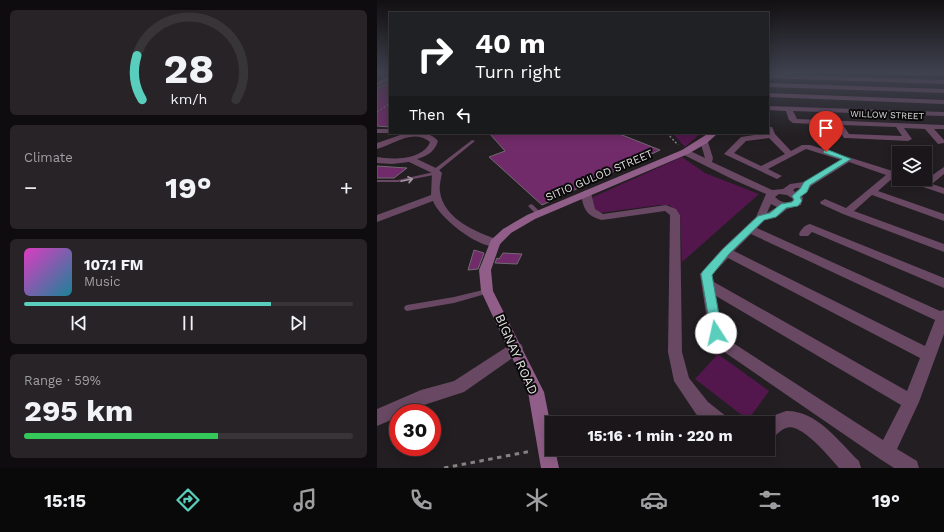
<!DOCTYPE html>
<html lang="en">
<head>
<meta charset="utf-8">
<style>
	:root { --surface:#1a1619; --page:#272326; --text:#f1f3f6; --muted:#9f9fa2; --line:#383538; --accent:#5acebd }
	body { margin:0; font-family:"Work Sans",sans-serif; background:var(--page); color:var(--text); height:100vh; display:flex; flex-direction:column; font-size:15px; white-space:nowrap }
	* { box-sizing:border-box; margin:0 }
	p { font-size:13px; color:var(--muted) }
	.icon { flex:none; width:22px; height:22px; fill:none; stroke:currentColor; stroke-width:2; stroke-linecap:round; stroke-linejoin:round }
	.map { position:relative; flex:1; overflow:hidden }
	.panel { display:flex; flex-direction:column; gap:10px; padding:10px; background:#0e0c0e; width:377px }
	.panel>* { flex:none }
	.guide { position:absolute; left:12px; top:12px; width:380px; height:122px; border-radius:0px; box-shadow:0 2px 10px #0003,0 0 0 1px var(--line); background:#202124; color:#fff; overflow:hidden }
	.fabs { position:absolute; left:515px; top:146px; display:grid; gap:8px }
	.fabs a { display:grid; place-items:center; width:40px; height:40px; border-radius:0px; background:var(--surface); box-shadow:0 2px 10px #0003,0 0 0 1px var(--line); font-size:20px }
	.speed { position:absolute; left:12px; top:404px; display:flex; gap:8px; font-size:20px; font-weight:700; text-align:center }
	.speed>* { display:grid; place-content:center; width:52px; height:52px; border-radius:50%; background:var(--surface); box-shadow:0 2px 10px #0003,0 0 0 1px var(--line); line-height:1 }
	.speed .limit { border:6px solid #d22; background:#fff; color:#111 }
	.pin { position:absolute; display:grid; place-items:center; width:34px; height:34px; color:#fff; margin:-41px -17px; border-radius:50% 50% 50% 0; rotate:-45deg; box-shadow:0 0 4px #0007 }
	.pin .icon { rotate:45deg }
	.me { position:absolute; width:44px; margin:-22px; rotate:350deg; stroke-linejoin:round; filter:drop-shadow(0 0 3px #0008) }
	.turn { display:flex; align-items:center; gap:14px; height:84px; padding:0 20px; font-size:18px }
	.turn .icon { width:52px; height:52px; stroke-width:2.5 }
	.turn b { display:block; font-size:28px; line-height:34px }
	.then { display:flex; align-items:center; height:38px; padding:0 20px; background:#0003; gap:8px; font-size:15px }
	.big { font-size:30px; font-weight:700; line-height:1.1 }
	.panel .widget { flex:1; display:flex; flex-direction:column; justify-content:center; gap:6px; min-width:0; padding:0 14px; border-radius:6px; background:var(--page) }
	.panel .dial { align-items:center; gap:0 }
	.dial svg { height:104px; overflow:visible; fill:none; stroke:var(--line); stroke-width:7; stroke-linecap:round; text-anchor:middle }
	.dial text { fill:var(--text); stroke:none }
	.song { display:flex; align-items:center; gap:12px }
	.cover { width:48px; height:48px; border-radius:6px; background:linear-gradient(135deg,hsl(310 70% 55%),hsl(190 70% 35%)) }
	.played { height:4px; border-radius:2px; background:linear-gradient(90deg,var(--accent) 75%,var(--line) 75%) }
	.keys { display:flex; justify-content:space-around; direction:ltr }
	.heat { display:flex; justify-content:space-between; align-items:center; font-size:22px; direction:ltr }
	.charge { height:6px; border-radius:3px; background:linear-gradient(90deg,#34c759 59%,var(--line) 0) }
	.trip { position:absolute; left:168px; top:416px; width:230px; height:40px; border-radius:0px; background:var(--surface); box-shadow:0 2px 10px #0003,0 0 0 1px var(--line); font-weight:700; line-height:40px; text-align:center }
	.tabs { display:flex; height:64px; justify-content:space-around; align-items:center; background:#0a090a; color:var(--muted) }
	.tabs .icon { width:28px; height:28px }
	.tabs .selected { color:var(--accent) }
	.tabs b { font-size:18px; color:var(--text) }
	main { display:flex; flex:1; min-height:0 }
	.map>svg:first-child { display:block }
	.green { fill:#53174d }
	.building { fill:#722b6a; stroke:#716c70 }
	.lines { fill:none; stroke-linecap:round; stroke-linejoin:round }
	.path-far2 { stroke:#858284; stroke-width:1; stroke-dasharray:2 2; stroke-linecap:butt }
	.path-far1 { stroke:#858284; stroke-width:1.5; stroke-dasharray:2 2; stroke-linecap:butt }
	.path { stroke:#858284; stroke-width:3; stroke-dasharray:4.5 4.5; stroke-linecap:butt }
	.service { fill:#684862; fill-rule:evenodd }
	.minor { fill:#684862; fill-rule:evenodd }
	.secondary { fill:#905e88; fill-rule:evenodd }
	.oneway { stroke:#a493a0 }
	.route { fill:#5acebd; stroke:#3a867b }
	.labels { text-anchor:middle; stroke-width:4; stroke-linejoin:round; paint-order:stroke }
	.far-street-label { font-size:9px; fill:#e0dedf; stroke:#0a090a }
	.street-label { font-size:11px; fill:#e0dedf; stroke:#0a090a }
	.near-street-label { font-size:13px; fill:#e0dedf; stroke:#0a090a }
</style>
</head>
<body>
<main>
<section class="panel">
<div class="widget dial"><svg viewBox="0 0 100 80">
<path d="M14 69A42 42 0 1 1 86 69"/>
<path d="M14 69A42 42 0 0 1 10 35" stroke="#5acebd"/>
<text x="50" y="56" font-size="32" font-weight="700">28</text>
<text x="50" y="72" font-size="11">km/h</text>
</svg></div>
<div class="widget"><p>Climate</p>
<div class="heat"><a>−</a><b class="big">19°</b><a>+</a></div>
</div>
<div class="widget">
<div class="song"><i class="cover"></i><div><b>107.1 FM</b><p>Music</p></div></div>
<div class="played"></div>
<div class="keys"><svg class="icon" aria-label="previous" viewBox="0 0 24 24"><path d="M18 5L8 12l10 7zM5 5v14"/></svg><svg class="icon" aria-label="pause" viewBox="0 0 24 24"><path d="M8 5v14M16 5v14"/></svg><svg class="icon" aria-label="next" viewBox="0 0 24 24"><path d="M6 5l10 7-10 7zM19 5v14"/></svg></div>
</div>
<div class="widget"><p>Range · 59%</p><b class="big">295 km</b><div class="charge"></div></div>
</section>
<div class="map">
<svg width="567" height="468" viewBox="0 0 567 468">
	<rect width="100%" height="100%" fill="#221e21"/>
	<g class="green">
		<polygon points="295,133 324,133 308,147"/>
		<polygon points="305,157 328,173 382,194 305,262 303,214 292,205 282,205 222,213 218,210 214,198"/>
		<polygon points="341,354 392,391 371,420 318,379"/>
	</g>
	<g class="building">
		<polygon points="13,82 13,127 0,126 0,88"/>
		<polygon points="112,133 240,133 283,150 165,205 112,157 128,151"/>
		<polygon points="0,166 30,168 17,178 0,178"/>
		<polygon points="97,250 107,253 101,269 91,270"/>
		<polygon points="126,253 145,254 140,264 118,263 120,258 122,259"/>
	</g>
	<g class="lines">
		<polyline class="path-far2" points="0,112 13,103"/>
		<polyline class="path-far1" points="290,133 301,145"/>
		<polyline class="path" points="67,468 155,451"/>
		<g class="service">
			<polygon points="95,140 98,141 60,172 62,172 62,174 21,182 0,182 0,180 21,180 57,172 56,171 56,170"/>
			<polygon points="154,204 156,205 165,214 164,215 160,215 151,206"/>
			<polygon points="110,289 112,289 113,291 112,293 77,303 30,311 28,310 27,308 28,306 30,305 77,297"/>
		</g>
		<g class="minor">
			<polygon points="502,72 567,72 567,76 505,74"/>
			<polygon points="391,74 567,80 567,84 391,78"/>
			<polygon points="13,75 13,80 0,87 0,82"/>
			<polygon points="391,83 567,89 567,93 391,87"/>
			<polygon points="391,93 567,100 567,104 391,97"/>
			<path d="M 391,106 L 567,112 L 567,116 L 416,111 L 420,119 L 567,125 L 567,129 L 557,129 L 567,140 L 567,143 L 561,144 L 548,129 L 527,128 L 535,139 L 531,141 L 470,138 L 467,138 L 459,125 L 416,123 L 412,120 L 409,111 L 391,110 ZM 466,125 L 519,127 L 525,136 L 472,134 Z"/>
			<path d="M 391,127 L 395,127 L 398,134 L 414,151 L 425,145 L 433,145 L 522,173 L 522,179 L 517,177 L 501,191 L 567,214 L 567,221 L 495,195 L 477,211 L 567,244 L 567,252 L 466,214 L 444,204 L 443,202 L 448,199 L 469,208 L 509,175 L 472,162 L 434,186 L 430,192 L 425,196 L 426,198 L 424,205 L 410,209 L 400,217 L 388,220 L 380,228 L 563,311 L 567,310 L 567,334 L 542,402 L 520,449 L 540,461 L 542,468 L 517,468 L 503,459 L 340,347 L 332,333 L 323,274 L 345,249 L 379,217 L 389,194 L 357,180 L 305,154 L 304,152 L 305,150 L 311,150 L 328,158 L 323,141 L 324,139 L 330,139 L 336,158 L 335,162 L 395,190 L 406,189 L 413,184 L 427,182 L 464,160 L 429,149 L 391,169 L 405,176 L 400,179 L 347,154 L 364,137 L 391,133 ZM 392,138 L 408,154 L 384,166 L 357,153 L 369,141 ZM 419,188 L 423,188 L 418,192 L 416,190 ZM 402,194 L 410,195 L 416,199 L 415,201 C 409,204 403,202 398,197 ZM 394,204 L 400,207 L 390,213 ZM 374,234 L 558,320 L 548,346 L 357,251 ZM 351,258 L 543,358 L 530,391 L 337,282 L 335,275 ZM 339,296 L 524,405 L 506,440 L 350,339 L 346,332 Z"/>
			<polygon points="0,129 13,129 13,133 14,133 0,133"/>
			<path d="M 29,133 C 41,133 52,131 61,141 C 58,151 51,156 40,159 L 61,169 L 65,173 C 64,179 62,186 63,192 C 67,219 99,232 122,240 L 124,243 L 122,246 C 104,251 62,218 56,201 L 0,222 L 0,215 L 54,195 L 55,173 L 32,162 L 15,164 L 0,163 L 0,157 C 16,160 46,160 53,142 C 36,128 16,145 0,149 L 0,143 L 3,142 Z"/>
			<polygon points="567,167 567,174 555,184 567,188 567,194 528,181 526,179 540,179 547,181"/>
			<path d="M 209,190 L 214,193 L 218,209 L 226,214 L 289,205 L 299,209 L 303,215 L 305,352 L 312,378 L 331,402 L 350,417 L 353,423 L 331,423 L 319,414 L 297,381 L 291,352 L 293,215 L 288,211 L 225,220 C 209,216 206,208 204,193 Z"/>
			<path d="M 433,224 L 567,278 L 567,288 L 435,232 L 431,236 L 423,236 L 422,234 C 424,229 428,225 433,224 Z"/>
			<polygon points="139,342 144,344 146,348 144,352 87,392 47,405 29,413 21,413 21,417 0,426 0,409 44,390 77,381 134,344"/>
			<path d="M 409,411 C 440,410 462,442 482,461 L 484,468 L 462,468 C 453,458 424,422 409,428 C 403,430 398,437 391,440 L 391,423 L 388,423 L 398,415 Z"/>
		</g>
		<polygon class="secondary" points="332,133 341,133 330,143 311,154 158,219 134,233 123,244 114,270 116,291 167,392 175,432 175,449 178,449 182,468 164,468 151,392 104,291 102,270 114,240 126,229 150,215 305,150"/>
	</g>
	<defs><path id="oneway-shaft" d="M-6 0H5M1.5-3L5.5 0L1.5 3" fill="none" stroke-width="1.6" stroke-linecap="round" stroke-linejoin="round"/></defs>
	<use class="oneway" href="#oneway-shaft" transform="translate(30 180) rotate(-12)"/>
	<linearGradient id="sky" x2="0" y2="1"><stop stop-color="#131012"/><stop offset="0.53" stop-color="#3e414e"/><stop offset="1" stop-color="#3e414e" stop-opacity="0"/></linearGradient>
	<rect width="567" height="137" fill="url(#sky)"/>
	<polygon class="route" points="449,149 474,159 433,185 430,192 423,197 425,201 421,206 409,208 399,217 387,220 352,254 335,275 345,333 343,337 339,338 335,337 324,274 326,271 346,249 381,216 393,213 404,204 415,202 417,200 415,196 423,189 427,182 465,159 447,153 446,152"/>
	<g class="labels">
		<g class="far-street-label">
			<text transform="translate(510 115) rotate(2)" y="3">WILLOW STREET</text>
		</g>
		<g class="street-label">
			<text transform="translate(222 175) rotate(-23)" y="4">SITIO GULOD STREET</text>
		</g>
		<g class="near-street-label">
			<text transform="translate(140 354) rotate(66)" y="5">BIGNAY ROAD</text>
		</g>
	</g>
</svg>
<div class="fabs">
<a><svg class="icon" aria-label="layers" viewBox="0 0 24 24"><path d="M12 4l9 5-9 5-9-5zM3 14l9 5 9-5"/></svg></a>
</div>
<div class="speed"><div class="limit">30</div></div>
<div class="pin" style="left:449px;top:152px;background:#d93025"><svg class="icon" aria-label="arrive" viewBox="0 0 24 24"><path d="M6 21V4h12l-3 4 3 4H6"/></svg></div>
<svg class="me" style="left:339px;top:333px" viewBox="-20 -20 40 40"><circle r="19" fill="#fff"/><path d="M0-13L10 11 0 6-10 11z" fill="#5acebd"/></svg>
<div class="trip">15:16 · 1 min · 220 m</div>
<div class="guide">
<div class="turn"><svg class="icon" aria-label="right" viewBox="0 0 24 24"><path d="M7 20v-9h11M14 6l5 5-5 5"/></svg><div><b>40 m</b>Turn right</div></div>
<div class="then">Then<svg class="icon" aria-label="left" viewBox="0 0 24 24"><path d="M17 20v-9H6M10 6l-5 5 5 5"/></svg></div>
</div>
</div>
</main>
<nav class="tabs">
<b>15:15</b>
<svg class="icon selected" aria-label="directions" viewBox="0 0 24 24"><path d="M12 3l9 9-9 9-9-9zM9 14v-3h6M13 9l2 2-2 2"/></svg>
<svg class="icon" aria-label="music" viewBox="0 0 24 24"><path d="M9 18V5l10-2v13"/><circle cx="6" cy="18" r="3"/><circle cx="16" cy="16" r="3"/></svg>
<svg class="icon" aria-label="phone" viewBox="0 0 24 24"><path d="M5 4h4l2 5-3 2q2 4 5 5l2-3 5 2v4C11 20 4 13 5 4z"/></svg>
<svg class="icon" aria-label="climate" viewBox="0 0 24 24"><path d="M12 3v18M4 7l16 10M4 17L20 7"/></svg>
<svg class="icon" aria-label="car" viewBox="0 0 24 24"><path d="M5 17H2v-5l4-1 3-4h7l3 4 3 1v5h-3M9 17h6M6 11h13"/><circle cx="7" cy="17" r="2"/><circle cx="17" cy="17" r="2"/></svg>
<svg class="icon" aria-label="filters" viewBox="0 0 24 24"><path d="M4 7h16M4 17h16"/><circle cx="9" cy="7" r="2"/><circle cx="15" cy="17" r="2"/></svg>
<b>19°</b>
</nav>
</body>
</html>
